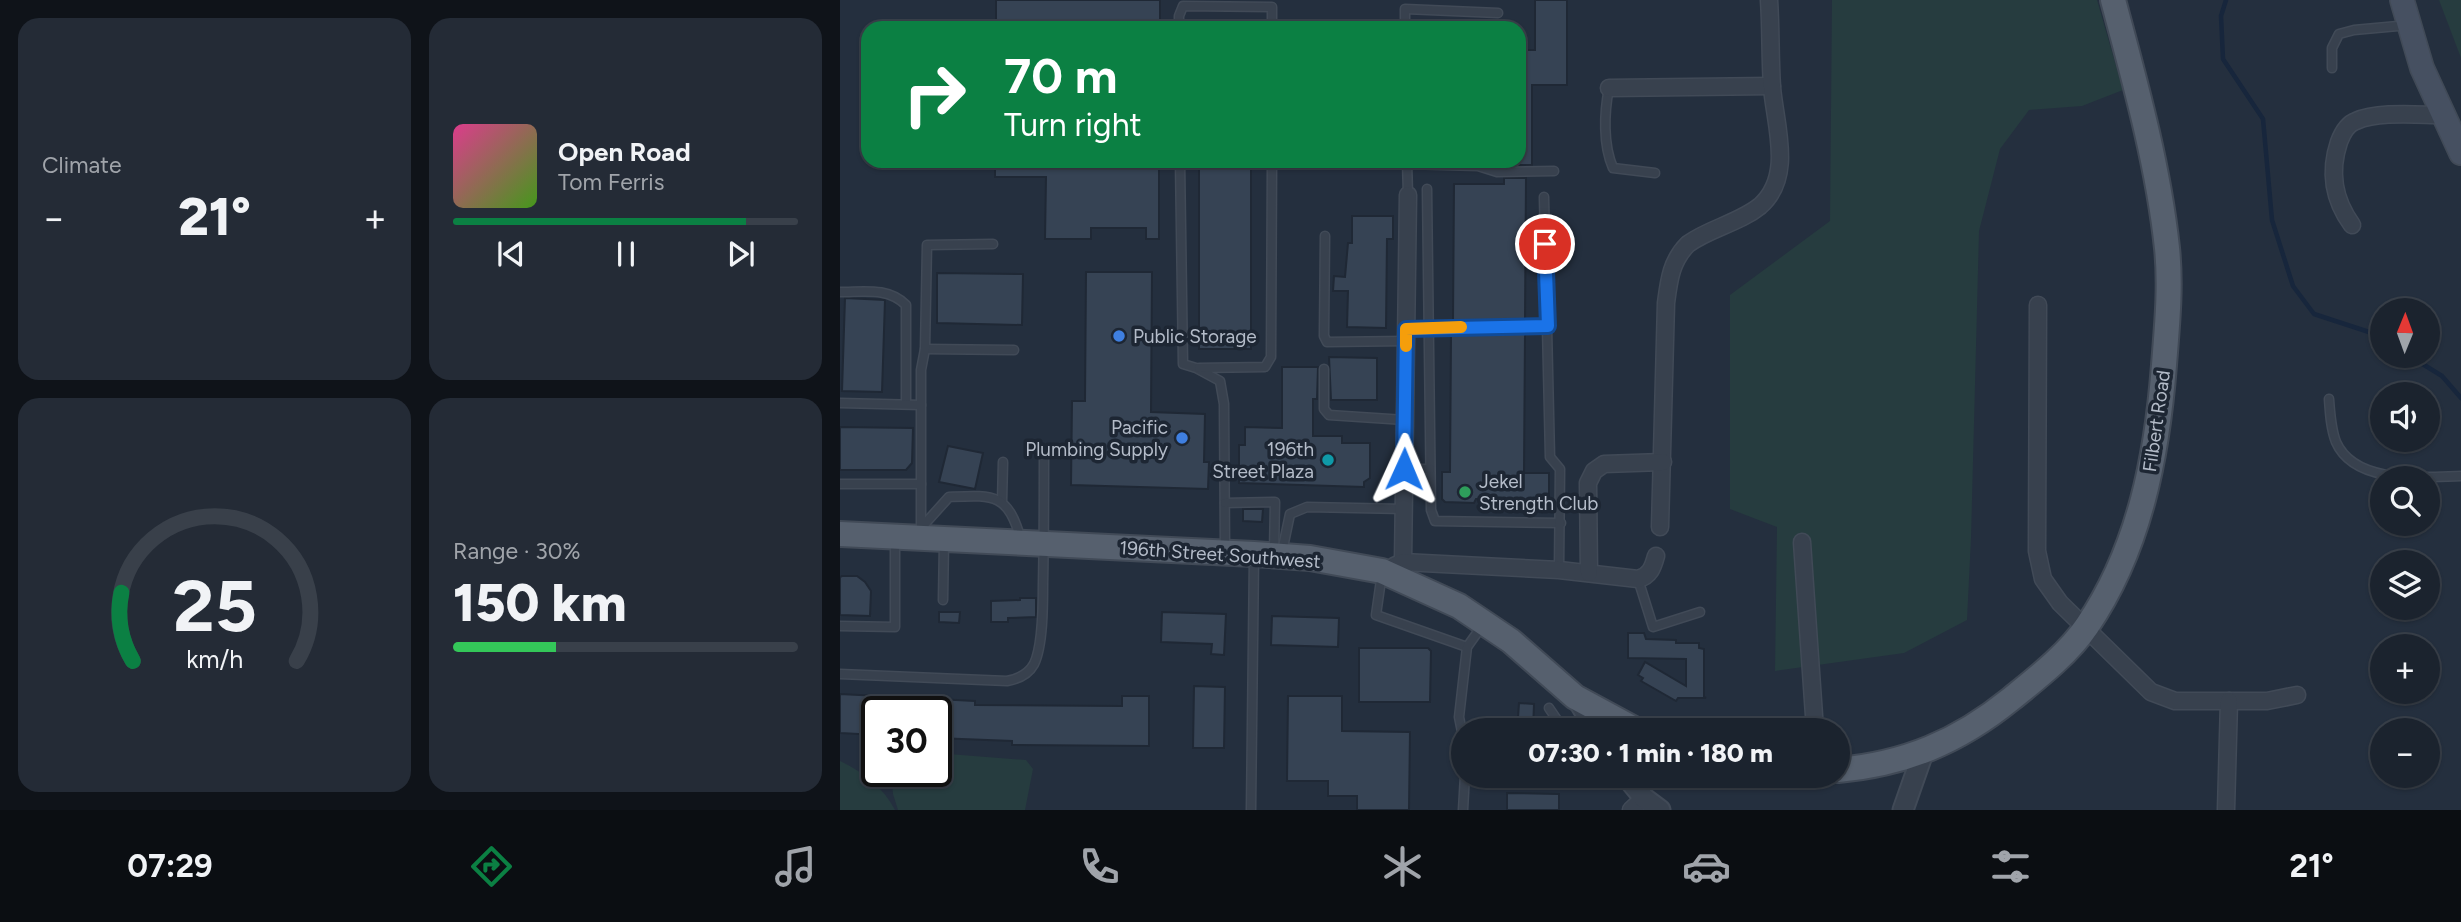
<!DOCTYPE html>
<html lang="en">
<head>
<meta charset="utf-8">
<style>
	:root { --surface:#1b232e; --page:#242b36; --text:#f1f3f6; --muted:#a0a4aa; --line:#39404a; --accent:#0b8043 }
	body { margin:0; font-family:Figtree,sans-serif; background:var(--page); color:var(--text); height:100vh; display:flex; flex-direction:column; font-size:26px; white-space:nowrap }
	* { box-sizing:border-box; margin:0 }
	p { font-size:23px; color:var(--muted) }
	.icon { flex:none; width:38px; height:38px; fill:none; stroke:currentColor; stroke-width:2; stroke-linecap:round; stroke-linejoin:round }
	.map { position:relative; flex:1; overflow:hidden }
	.panel { display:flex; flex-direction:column; gap:18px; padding:18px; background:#0f1319; width:840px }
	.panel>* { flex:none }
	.top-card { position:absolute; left:21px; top:21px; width:665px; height:147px; border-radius:21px; box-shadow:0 2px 5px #0004,0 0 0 2px var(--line); background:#0b8043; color:#fff; overflow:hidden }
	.needle { width:46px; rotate:1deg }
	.controls { position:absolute; left:1530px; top:298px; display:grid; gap:14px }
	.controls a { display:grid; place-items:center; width:70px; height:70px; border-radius:50%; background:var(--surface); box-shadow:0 2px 5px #0004,0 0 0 2px var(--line); font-size:35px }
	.speed { position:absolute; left:21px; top:696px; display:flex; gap:14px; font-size:35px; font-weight:700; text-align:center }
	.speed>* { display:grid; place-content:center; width:91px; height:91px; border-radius:50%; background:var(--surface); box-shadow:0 2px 5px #0004,0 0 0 2px var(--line); line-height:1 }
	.speed .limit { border:4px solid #111; border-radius:10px; background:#fff; color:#111 }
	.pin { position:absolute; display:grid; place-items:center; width:60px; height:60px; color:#fff; margin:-30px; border:4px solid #fff; border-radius:50%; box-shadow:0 2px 7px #0007 }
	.me { position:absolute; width:77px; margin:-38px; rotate:1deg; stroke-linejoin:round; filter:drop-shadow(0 0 5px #0008) }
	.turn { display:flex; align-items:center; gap:24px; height:147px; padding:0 28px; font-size:32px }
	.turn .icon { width:91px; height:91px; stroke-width:2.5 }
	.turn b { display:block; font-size:49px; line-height:60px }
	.big { font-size:52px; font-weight:800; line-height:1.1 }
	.panel .widget { flex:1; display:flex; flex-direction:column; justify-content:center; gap:10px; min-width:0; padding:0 24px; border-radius:21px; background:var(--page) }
	.panel .dial { align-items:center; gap:0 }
	.dial svg { height:182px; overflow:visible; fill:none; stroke:var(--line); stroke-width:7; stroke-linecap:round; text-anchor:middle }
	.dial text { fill:var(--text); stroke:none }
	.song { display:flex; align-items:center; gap:21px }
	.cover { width:84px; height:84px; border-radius:10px; background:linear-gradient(135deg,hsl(330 70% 55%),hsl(100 70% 35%)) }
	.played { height:7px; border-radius:4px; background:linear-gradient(90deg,var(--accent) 85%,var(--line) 85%) }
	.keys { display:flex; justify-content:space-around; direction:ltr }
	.heat { display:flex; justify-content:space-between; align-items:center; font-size:38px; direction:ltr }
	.charge { height:10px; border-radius:5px; background:linear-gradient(90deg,#34c759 30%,var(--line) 0) }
	.panel .tiles { flex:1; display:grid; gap:18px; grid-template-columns:repeat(2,1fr) }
	.trip { position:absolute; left:611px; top:718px; width:399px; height:70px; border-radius:35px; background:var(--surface); box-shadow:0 2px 5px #0004,0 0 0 2px var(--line); font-weight:800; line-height:70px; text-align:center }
	.dock { display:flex; height:112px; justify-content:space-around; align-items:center; background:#0b0e12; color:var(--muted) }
	.dock .icon { width:49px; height:49px }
	.dock .selected { color:var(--accent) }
	.dock b { font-size:32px; color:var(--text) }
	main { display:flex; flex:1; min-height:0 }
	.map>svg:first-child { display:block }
	.green { fill:#263c3f }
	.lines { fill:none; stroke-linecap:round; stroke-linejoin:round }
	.stream { stroke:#17263c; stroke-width:4.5 }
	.building { fill:#364354; stroke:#1f2835; stroke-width:2 }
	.service-casing { stroke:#414a57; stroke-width:11 }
	.minor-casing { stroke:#414a57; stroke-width:19 }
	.tertiary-casing { stroke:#414a57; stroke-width:23 }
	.secondary-casing { stroke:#414a57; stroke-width:26 }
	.primary-casing { stroke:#414a57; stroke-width:28 }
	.service { stroke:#38414e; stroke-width:8 }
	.minor { stroke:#38414e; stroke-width:16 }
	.tertiary { stroke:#38414e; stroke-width:19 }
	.secondary { stroke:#465061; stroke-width:23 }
	.primary { stroke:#56606e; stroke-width:24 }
	.route-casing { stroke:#114b97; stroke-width:18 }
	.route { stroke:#1a73e8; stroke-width:12 }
	.slow { stroke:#f59e0b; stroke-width:12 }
	.shop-dot { fill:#3f7fe0; stroke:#1d2633; stroke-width:2.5 }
	.culture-dot { fill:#0f9aa8; stroke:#1d2633; stroke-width:2.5 }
	.leisure-dot { fill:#2e9e5b; stroke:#1d2633; stroke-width:2.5 }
	.labels { text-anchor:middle; stroke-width:7; stroke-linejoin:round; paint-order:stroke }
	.poi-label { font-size:19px; fill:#b4bcc9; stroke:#1d2633; text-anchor:start }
	.street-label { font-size:19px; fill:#b4bcc9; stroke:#1d2633 }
</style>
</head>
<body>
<main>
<section class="panel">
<div class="tiles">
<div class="widget"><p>Climate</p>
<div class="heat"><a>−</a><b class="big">21°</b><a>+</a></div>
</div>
<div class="widget">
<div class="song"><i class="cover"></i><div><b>Open Road</b><p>Tom Ferris</p></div></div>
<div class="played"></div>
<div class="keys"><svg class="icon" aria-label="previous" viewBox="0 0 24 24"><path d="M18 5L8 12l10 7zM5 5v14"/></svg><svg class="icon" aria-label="pause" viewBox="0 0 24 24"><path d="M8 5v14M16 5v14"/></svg><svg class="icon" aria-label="next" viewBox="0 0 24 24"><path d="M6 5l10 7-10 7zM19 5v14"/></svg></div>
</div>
<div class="widget dial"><svg viewBox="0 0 100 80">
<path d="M14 69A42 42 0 1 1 86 69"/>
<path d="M14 69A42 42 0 0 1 9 39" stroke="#0b8043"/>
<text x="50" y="56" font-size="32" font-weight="700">25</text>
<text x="50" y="72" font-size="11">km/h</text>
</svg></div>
<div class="widget"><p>Range · 30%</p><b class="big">150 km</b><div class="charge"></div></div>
</div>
</section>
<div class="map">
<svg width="1621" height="810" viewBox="0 0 1621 810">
	<rect width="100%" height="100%" fill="#242f3e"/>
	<g class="green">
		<polygon points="992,0 1257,0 1283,90 1242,106 1189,110 1160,149 1139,231 1131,538 1127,620 1064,653 935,671 937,527 890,509 890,295 990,221"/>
		<polygon points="1599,0 1621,0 1621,58"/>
		<polygon points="96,753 186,760 193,769 185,810 58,810 53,794 51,772 96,772"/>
		<path d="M 0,761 C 23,772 43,787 55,810 L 0,810 Z"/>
	</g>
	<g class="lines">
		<g class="stream">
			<polyline points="1386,0 1381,16 1383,59 1423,119 1432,220 1453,286 1474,314 1532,333 1542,339"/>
			<polyline points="1568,355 1602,376 1621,398"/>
		</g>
	</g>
	<g class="building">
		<rect x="156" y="0" width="164" height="28"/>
		<polygon points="695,0 727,0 727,85 692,85 692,165 664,165 664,161 679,161 679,50 695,50"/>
		<polygon points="155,161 319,161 319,239 306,239 306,228 251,228 251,239 205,239 206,177 155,177"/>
		<rect x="359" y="161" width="52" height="188"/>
		<polygon points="664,178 686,178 685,320 613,321 614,184 664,184"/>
		<polygon points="512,216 553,216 553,239 547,239 546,328 507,327 508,291 493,291 494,276 505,277 508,243 512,243"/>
		<polygon points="246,272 312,272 311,412 365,414 364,462 369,462 368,489 231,485 232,401 245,401"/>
		<polygon points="97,273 183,274 182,325 97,323"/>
		<polygon points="5,298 45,300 42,392 2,391"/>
		<polygon points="685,333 684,473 709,473 709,509 673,508 664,499 636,499 634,503 605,502 602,499 602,472 610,472 611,337 612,335"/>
		<polygon points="489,357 537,358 537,400 491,400"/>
		<polygon points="442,367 478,367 477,399 473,399 473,436 502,436 502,443 530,443 530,478 524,482 524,487 399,483 399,445 405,445 405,427 442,428"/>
		<polygon points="0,427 73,428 72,463 66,470 0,470"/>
		<polygon points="108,446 143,453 135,489 99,482"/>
		<polygon points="403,509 423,509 422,522 403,521"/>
		<polygon points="2,576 17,576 25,582 31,591 30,616 0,615 0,577"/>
		<polygon points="180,598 196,598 196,617 168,618 168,622 151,622 151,601 180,600"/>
		<polygon points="99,612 120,612 119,623 99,622"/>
		<polygon points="322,612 386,614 384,655 371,654 372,644 321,642"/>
		<polygon points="432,616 499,618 498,647 431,645"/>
		<polygon points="788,633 804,633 806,639 836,640 836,643 859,643 859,648 864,649 864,697 866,698 838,698 836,701 801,681 803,678 798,675 805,662 846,686 846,659 788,658"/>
		<polygon points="519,648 588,648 591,651 590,702 519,702"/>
		<polygon points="354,686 385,687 384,748 353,748"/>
		<polygon points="0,694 135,701 135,705 282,706 282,696 309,696 309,746 172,745 172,741 96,738 96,712 37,712 37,735 0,733"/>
		<polygon points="448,696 502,696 502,731 570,732 569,810 517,810 517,796 488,796 488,781 447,781"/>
		<polygon points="679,703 694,704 693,730 658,730 659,718 678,718"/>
		<polygon points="667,793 719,794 719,810 667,810"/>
	</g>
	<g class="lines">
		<defs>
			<g id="service">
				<polyline points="339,28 339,16 343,6 432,7 432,28"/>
				<polyline points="565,28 565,9 658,13"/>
				<polyline points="1492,68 1492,48 1499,34 1514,30 1569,25"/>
				<path d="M 769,88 C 764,113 763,145 773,168 L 815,173"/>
				<polyline points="340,161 343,364 356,368 380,381 384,404 385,550"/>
				<polyline points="567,161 568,195"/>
				<polyline points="567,164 638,166 657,172 714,171"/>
				<polyline points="587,189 591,510 595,521 721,523"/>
				<polyline points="704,197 710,457 720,469 719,570"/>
				<polyline points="485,236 484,336 487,342 566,341"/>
				<path d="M 0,292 C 24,292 48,287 66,305 L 66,404"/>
				<polyline points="566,329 708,326"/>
				<polyline points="85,349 174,350"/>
				<polyline points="359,368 425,367 431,357 432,161"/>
				<polyline points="484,369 484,409 489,415 565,420"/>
				<path d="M 1489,399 C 1490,414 1491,429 1496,442 C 1515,485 1583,477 1621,476"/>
				<polyline points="0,403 81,405"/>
				<polyline points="564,469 590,469"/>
				<polyline points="0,484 81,484"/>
				<polyline points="162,502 163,462"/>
				<polyline points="385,503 435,502 434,551"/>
				<path d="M 81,528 L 109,497 C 154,495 168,493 181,540"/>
				<polyline points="81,535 81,370 85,349 87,245 153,244"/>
				<polyline points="442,552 450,514 467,507 564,509"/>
				<polyline points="542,573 536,615 627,647"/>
				<polyline points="798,579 813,627 860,612"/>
				<polyline points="103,600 104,542"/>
				<polyline points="0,626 55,627 55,541"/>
				<path d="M 0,674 L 167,681 C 178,679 188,675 194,664 C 203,646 203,605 203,584 C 204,539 204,494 204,449"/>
				<polyline points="709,708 724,730"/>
				<polyline points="623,737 619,717 627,647 642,626"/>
				<polyline points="411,810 414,556"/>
				<polyline points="623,810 625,775"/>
			</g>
			<g id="minor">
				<polyline points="769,88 932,86"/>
				<path d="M 1512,225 C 1493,199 1489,172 1499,142 C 1502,134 1507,124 1516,121 C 1538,111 1578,115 1603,115"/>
				<polyline points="1198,305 1197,551 1203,579 1220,603 1311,692 1335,701 1427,701 1457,695"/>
				<path d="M 820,527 L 826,303 C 829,280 831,261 848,244 C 870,228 899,223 920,206 C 954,176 935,125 932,87 C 930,58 931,29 929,0"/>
				<polyline points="962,542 975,730"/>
				<polyline points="563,562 568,195"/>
				<path d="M 554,566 L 563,562 L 719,570 L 798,579 C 810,576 813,567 816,556"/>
				<polyline points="749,573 748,483 754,471 764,464 823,462"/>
				<polyline points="791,810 804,798"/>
				<polyline points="1386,810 1389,701"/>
			</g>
			<g id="tertiary">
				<polyline points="736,697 756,730"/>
				<polyline points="785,775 804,798 820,810"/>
				<polyline points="1063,810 1083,753"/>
			</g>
			<polyline id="secondary" points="1562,0 1582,68 1621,153"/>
			<g id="primary">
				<polyline points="0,534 414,554 470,558 542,571 619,606 671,641 735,697 796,730"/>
				<path d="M 998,770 C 1065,764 1118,742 1171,699 C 1197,678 1229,653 1247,626 C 1300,548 1317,456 1324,365 C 1327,326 1331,287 1327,248 C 1318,164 1295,82 1273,0"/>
			</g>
		</defs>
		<use href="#service" class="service-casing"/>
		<use href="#minor" class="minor-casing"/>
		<use href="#tertiary" class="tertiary-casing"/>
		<use href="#secondary" class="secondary-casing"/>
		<use href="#primary" class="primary-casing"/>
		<use href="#service" class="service"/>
		<use href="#minor" class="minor"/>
		<use href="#tertiary" class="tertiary"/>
		<use href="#secondary" class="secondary"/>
		<use href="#primary" class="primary"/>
	</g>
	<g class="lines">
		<defs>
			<polyline id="route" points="564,469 566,329 708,326 705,244"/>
		</defs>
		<use href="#route" class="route-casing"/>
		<use href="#route" class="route"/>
		<polyline class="slow" points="566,346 566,329 621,327"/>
	</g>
	<g class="shop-dot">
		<circle cx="279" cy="336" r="7"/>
		<circle cx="342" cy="438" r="7"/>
	</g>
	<circle class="culture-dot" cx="488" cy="460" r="7"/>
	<circle class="leisure-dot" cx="625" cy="492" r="7"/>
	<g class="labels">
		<g class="poi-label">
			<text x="293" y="343">Public Storage</text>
			<text x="328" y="434" text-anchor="end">Pacific<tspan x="328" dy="22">Plumbing Supply</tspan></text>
			<text x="474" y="456" text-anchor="end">196th<tspan x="474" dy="22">Street Plaza</tspan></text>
			<text x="639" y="488">Jekel<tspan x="639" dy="22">Strength Club</tspan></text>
		</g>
		<g class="street-label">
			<text transform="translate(1316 421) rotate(-82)" y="7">Filbert Road</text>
			<text transform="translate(380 554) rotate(4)" y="7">196th Street Southwest</text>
		</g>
	</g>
</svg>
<div class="controls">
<a><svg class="needle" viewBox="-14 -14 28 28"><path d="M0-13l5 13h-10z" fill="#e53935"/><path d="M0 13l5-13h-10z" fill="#a0a4aa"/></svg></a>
<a><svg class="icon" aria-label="sound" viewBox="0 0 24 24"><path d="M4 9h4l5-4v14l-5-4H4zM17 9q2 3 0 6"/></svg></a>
<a><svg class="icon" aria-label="search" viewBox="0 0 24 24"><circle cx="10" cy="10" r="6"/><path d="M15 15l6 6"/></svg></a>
<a><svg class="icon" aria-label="layers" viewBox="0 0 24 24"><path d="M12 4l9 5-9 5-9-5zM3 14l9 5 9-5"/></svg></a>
<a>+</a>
<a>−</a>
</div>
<div class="speed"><div class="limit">30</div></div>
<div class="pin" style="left:705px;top:244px;background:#d93025"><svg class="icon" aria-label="arrive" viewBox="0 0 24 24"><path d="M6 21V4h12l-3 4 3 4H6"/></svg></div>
<svg class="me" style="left:564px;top:469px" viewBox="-20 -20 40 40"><path d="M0-17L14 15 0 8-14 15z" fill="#1a73e8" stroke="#fff" stroke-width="4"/></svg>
<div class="trip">07:30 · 1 min · 180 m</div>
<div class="top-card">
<div class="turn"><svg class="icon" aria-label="right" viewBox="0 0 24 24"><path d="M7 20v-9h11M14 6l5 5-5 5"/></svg><div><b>70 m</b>Turn right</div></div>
</div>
</div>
</main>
<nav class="dock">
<b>07:29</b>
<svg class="icon selected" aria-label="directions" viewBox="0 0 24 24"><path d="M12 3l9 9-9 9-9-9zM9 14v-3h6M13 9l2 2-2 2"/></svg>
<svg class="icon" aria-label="music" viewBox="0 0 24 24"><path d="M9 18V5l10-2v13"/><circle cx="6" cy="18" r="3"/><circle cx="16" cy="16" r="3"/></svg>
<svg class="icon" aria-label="phone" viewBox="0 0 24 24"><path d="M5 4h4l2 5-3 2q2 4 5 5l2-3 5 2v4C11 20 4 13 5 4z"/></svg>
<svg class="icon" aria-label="climate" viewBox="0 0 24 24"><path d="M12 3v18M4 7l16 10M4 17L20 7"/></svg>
<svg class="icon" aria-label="car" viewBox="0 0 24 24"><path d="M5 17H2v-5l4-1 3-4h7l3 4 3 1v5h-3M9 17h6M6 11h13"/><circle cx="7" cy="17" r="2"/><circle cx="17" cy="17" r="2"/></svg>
<svg class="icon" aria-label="filters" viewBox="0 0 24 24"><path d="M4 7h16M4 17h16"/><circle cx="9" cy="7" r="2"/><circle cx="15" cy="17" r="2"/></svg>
<b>21°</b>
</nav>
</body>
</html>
